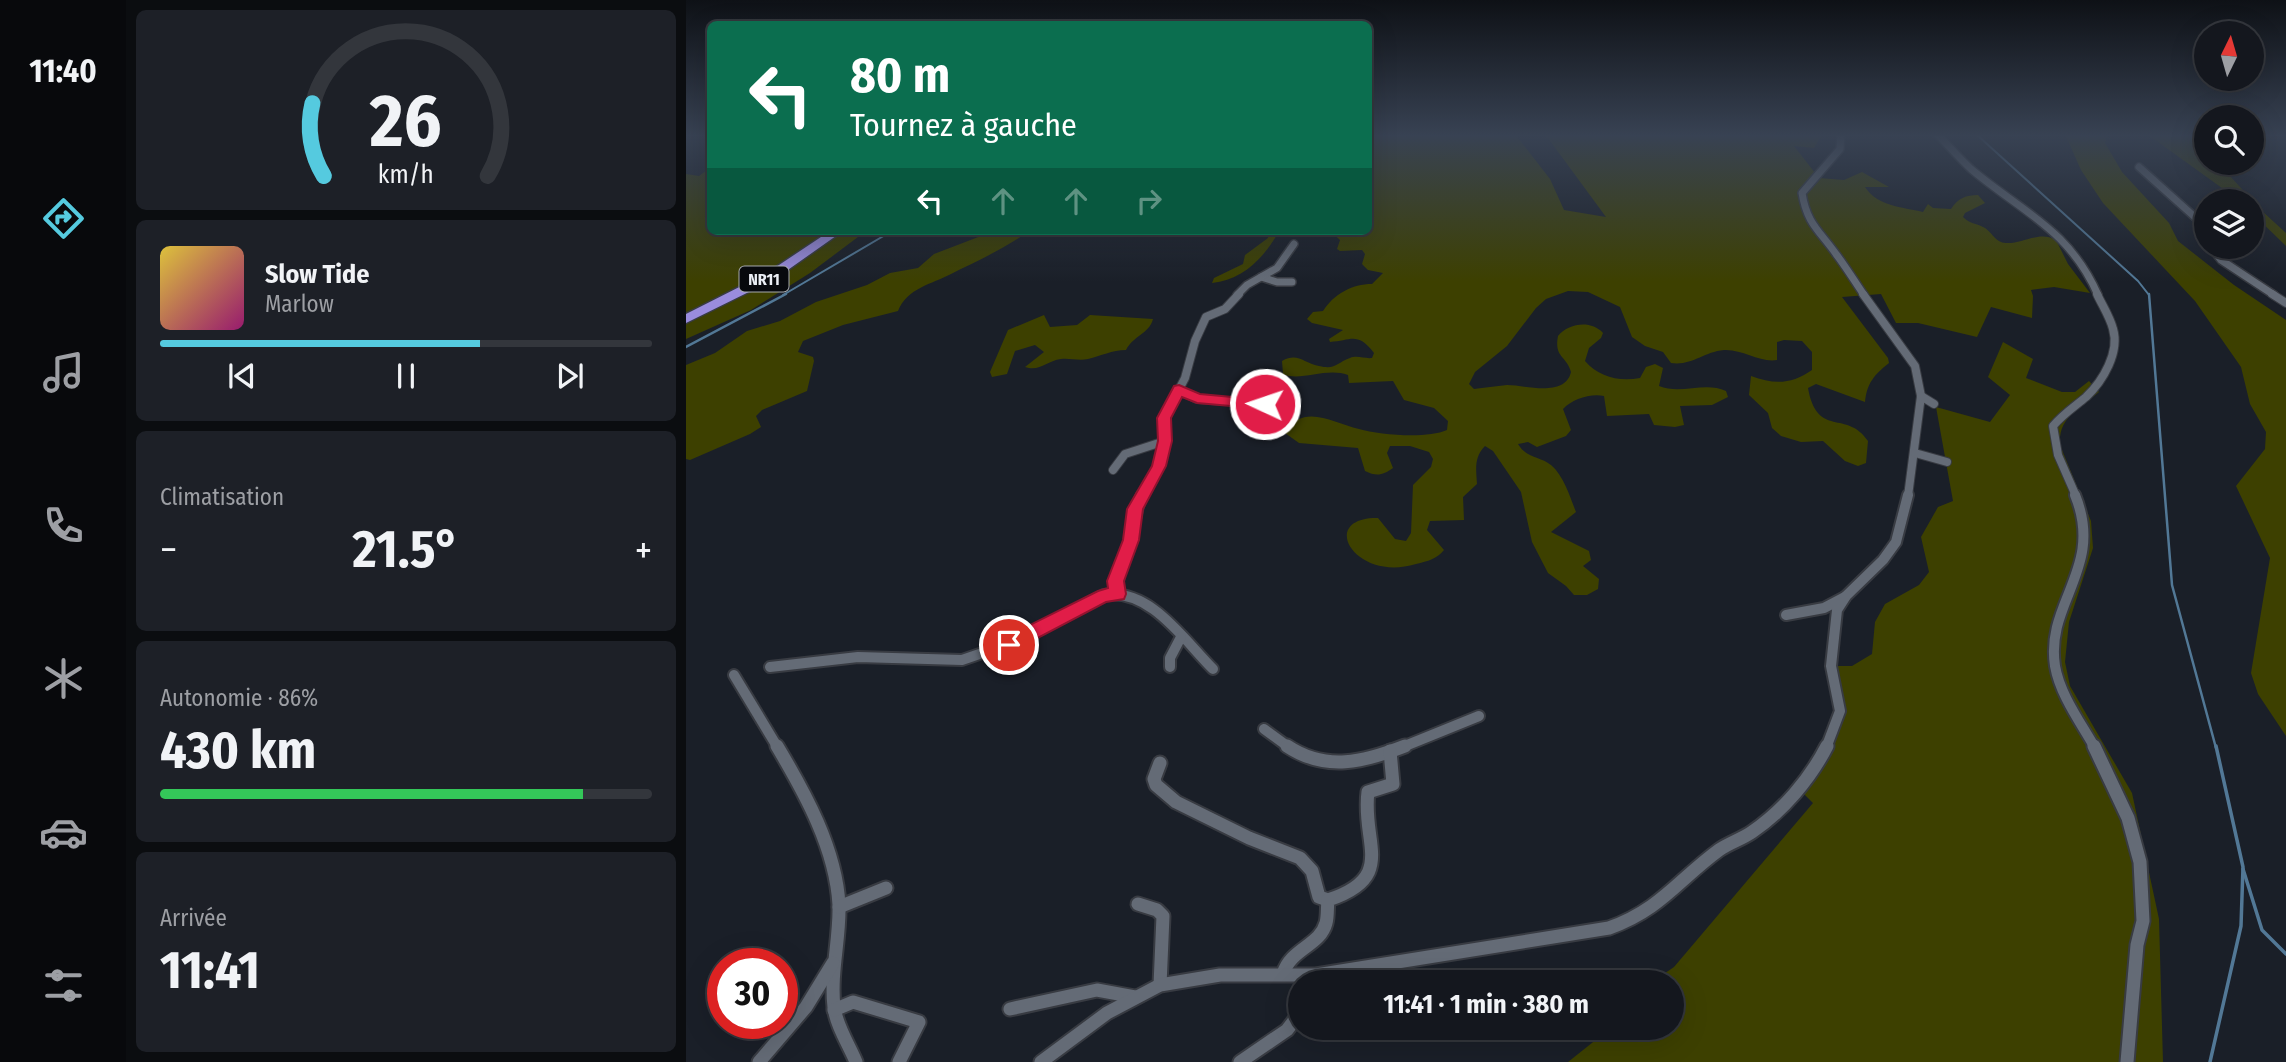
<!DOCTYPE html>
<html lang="fr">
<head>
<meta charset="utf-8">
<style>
	:root { --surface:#14171e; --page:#1d2027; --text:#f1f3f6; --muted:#9d9fa4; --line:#33363c; --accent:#55cadf }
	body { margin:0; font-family:"Fira Sans Condensed",sans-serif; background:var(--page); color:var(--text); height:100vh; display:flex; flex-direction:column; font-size:26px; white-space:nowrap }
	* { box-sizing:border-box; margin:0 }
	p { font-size:23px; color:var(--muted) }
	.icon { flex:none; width:38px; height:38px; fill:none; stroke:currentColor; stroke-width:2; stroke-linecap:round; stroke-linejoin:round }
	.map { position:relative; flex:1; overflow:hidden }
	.sheet { display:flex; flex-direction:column; gap:10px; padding:10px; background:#0b0d10; width:560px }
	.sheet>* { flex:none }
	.banner { position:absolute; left:21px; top:21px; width:665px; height:214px; border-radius:10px; box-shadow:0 7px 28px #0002,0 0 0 2px var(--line); background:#0b6e4f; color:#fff; overflow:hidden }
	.needle { width:46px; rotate:5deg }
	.controls { position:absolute; left:1508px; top:21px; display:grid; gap:14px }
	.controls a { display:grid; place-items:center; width:70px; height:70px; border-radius:50%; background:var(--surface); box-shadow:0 7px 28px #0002,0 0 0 2px var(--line); font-size:35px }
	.speed { position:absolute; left:21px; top:948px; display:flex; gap:14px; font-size:35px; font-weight:700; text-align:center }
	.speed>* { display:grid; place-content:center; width:91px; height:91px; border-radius:50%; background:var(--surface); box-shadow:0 7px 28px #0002,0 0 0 2px var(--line); line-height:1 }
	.speed .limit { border:10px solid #d22; background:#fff; color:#111 }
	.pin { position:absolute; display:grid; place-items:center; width:60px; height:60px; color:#fff; margin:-30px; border:4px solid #fff; border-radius:50%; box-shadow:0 2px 7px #0007 }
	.me { position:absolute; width:77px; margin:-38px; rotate:273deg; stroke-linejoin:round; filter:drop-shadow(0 0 5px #0008) }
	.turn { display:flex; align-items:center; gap:24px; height:147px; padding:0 28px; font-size:32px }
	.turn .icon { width:91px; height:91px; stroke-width:2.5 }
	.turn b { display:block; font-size:49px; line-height:60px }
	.lanes { display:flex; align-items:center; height:66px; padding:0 28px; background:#0003; justify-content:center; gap:35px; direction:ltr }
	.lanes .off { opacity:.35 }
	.big { font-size:52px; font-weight:700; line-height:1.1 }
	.sheet .widget { flex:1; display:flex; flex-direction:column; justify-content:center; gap:10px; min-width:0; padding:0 24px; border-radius:10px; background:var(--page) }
	.sheet .dial { align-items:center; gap:0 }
	.dial svg { height:182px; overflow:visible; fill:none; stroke:var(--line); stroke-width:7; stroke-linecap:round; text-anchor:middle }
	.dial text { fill:var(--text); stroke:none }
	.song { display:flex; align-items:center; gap:21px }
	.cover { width:84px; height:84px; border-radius:10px; background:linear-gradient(135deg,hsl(50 70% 55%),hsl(320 70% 35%)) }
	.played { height:7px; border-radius:4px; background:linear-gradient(90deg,var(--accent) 65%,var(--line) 65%) }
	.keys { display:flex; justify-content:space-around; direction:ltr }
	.heat { display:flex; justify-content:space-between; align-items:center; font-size:38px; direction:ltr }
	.charge { height:10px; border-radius:5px; background:linear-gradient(90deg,#34c759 86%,var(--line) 0) }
	.trip { position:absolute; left:602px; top:970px; width:396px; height:70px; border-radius:35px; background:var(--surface); box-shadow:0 7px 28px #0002,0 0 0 2px var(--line); font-weight:700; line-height:70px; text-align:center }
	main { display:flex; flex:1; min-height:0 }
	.tab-bar { display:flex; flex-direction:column; width:126px; justify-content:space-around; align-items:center; background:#08090c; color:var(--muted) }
	.tab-bar .icon { width:49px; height:49px }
	.tab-bar .on { color:var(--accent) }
	.tab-bar b { font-size:32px; color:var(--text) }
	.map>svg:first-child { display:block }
	.green { fill:#3d4000 }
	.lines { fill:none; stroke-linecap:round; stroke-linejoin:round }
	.stream-far2 { stroke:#527896; stroke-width:2 }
	.stream-far1 { stroke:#527896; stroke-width:2.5 }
	.stream { stroke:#527896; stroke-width:3.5 }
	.minor-far3-casing { stroke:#383b42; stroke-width:10 }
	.minor-far2-casing { stroke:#383b42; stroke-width:10 }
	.minor-far1-casing { stroke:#383b42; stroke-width:14 }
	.minor-casing { stroke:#383b42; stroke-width:17 }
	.trunk-casing { stroke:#383b42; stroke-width:3 }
	.minor-far3 { stroke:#646b76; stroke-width:7 }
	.minor-far2 { stroke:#646b76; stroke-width:8 }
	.minor-far1 { stroke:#646b76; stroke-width:10 }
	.minor { stroke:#646b76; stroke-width:13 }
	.trunk { fill:#9a8cdd; fill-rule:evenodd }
	.route { fill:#e11d48; stroke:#92132f; stroke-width:2 }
	.labels { text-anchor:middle; stroke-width:7; stroke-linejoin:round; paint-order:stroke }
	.shield { fill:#07090d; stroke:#a7aaaf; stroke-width:2 }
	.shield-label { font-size:16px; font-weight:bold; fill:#ebeff5 }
</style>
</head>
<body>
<main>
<nav class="tab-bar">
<b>11:40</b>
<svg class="icon on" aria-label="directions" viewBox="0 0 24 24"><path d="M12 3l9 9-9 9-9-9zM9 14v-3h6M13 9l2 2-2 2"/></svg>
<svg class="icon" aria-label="music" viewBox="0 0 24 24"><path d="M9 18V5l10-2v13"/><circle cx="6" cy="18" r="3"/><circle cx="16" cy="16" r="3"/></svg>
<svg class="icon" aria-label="phone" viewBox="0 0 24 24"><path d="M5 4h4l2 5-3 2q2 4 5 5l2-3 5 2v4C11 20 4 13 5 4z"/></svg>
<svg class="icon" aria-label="climate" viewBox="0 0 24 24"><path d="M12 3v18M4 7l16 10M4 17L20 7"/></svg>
<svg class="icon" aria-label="car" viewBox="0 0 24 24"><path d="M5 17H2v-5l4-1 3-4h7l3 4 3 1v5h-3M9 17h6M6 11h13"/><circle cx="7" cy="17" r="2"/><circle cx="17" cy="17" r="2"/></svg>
<svg class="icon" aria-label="filters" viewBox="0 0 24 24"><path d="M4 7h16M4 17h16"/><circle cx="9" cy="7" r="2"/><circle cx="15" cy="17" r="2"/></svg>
</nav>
<section class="sheet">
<div class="widget dial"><svg viewBox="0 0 100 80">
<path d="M14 69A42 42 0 1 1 86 69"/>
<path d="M14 69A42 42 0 0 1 9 37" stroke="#55cadf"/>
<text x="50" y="56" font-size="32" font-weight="700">26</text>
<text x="50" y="72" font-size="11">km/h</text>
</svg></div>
<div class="widget">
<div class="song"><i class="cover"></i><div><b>Slow Tide</b><p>Marlow</p></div></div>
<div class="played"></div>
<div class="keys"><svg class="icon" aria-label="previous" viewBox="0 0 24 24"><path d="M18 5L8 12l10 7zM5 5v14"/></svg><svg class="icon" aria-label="pause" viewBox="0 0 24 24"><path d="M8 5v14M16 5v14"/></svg><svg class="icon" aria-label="next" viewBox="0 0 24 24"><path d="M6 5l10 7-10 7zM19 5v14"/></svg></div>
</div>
<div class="widget"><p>Climatisation</p>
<div class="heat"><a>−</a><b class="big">21.5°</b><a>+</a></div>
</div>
<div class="widget"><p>Autonomie · 86%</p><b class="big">430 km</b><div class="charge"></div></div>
<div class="widget"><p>Arrivée</p><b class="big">11:41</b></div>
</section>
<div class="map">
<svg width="1600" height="1062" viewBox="0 0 1600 1062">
	<rect width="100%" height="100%" fill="#1a1f28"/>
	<g class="green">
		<path d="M 683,134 L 829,134 L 864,179 L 878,210 L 920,217 L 859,134 L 1131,134 L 1135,136 L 1128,148 L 1108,146 L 1133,178 L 1158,180 L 1176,172 L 1203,187 L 1179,187 C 1191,206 1216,207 1237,212 L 1242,204 L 1247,208 L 1265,209 C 1272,198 1280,195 1292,195 L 1299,203 L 1279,213 L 1277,217 C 1284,224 1290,223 1297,227 C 1306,231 1309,243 1320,243 C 1338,244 1353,230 1370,240 L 1382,264 L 1404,293 L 1368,287 L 1345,290 L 1347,296 L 1346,318 L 1305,307 L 1291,337 L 1232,323 L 1210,323 L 1195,294 L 1156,297 L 1202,358 L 1203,363 C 1188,375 1181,383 1179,402 L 1130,384 L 1122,388 C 1131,439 1161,409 1182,441 L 1180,463 L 1172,466 L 1159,461 L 1137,441 L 1115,442 L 1095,436 L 1086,428 L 1082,413 L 1063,395 L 1065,376 C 1089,385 1106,384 1126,370 L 1126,352 L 1116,341 L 1098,340 L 1091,342 L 1091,360 C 1074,363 1057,349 1038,350 C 1017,352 1006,366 985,363 L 977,352 L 959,346 L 946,337 L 934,307 L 902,292 L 882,291 L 860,299 L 850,308 L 821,346 L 789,372 L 783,384 L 788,389 C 798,388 810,386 821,385 C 839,385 879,398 885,372 C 880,355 868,358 872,336 C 883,323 905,320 917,333 L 915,338 L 903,348 L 899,361 C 913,377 933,382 954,378 L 960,367 L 969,364 L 977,368 L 973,386 C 995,395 1019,381 1040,391 L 1042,397 L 1026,405 L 994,406 L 998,425 L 989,427 L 968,425 L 963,414 L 921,416 L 918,396 C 905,393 886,399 877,409 L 885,430 L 880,436 L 851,447 L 842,442 L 832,444 C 841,459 854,456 865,465 C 878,476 884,497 890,512 L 865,532 L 903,551 L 905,560 L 897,566 L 913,579 L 912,589 L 901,595 L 888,595 L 880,586 L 862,573 L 846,542 L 835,492 L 807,451 L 799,446 C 788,457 790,469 791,484 L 777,497 L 778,520 L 744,521 L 741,530 L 758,550 C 751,559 742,561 730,564 C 668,583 631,517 692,518 L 709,539 L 720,541 L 725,533 L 727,485 L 745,467 L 747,459 L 743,452 L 724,446 L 704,446 L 701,453 L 707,468 C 697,475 691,477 679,471 L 672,448 L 613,443 L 599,433 C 617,402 647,423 673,429 C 694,435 741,439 761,430 L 762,421 L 748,408 L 718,400 L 707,381 L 663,383 L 662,375 C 640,367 614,382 597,374 L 596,361 C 612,352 617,363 633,366 C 650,370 650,363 664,358 C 671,355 679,359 686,358 L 688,353 C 671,331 665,341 644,342 L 643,339 L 657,330 L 626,323 L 621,319 L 627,312 L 637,311 C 648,294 666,284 686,284 L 697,273 L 682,270 L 676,264 L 679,254 L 676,250 L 654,251 L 651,249 L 654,240 C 647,232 637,233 628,236 L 630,231 L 682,231 Z"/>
		<polygon points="1379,134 1422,134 1419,143 1436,172 1483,223 1492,241 1548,285 1600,320 1600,736 1572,694 1565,673 1584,558 1550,486 1579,449 1580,432 1564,404 1555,367 1509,301 1417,203 1395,170"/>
		<polygon points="1461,134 1506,134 1521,150 1521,163 1532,163 1576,211 1600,233 1600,246 1566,213 1566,201 1554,201"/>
		<polygon points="24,168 24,231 180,231 124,273 65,310 0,339 0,174 13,176"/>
		<path d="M 308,231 L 343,231 C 320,248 291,261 265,274 C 246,284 221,288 212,311 L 157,325 L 117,341 L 112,352 L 127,357 L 128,361 L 121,391 L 76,410 L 70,416 L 75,427 L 64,434 L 4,460 L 0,459 L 0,365 L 29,353 L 61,331 L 94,321 L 130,302 L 181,285 L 204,273 L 232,268 L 248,254 Z"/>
		<path d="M 583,231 L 593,231 C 579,257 557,280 526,283 L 528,278 L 557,264 L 559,255 L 582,238 Z"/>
		<path d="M 358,315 L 364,327 L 391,325 L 404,315 L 467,319 C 463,334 448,335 440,350 C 426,350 415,356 402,359 C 393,361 384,358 375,359 C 360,361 354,372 339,367 L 358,352 L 349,345 L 329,351 L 321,374 L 306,377 L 304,372 L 322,330 Z"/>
		<path d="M 1317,342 L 1347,359 L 1340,378 L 1376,392 L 1389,392 L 1403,381 L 1413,392 C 1394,408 1372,417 1374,445 L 1405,521 L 1407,548 L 1383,622 L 1379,662 L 1384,686 L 1446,793 L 1473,919 L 1477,1062 L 882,1062 L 926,1027 L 985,1027 L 985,982 L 966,982 L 988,967 L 1127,803 L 1113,789 L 1152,724 L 1145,666 L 1166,666 L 1186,654 L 1189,622 L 1199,604 L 1233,585 L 1243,572 L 1235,537 L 1252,507 L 1267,501 L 1250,407 L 1304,422 L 1324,395 L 1302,377 Z"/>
	</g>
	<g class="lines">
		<g class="stream-far2">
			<polyline points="1290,134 1452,281 1463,295"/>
			<polyline points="97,295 206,231"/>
		</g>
		<g class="stream-far1">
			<polyline points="1463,294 1486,585 1530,748"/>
			<polyline points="0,347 100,294"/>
		</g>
		<g class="stream">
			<polyline points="1557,869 1576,930 1600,954"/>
			<polyline points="1524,1062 1555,926 1557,867 1530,746"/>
		</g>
		<defs>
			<g id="minor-far3">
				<path d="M 1155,134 L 1154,149 L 1116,193 C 1121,224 1133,230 1150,254 C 1160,267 1169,282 1178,295"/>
				<path d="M 1251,134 C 1262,145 1273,158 1285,169 C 1336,212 1383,229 1412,295"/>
				<polyline points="1453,167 1511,219 1521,233"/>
				<polyline points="1525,247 1535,260 1588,295"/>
				<polyline points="575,277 591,282 606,282"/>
				<polyline points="551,295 561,285 591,268 608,244"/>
			</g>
			<g id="minor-far2">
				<polyline points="1177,294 1229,366 1235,396 1222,496"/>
				<polyline points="1586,294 1600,303"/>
				<polyline points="493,390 511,399 579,404"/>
				<polyline points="1235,396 1248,404"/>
				<polyline points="1229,453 1261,462"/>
				<polyline points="427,470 439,454 479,441"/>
				<polyline points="456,496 475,459 479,441 478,418 499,378 509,341 520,317 539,309 553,294"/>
				<path d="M 1390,496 L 1372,455 L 1367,426 C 1377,414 1388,407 1400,397 C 1417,381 1434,352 1427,329 C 1424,317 1416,305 1411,294"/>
			</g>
			<g id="minor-far1">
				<path d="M 1389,495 C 1419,568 1359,602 1369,666 C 1374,695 1395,723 1409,748"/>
				<path d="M 432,594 C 429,573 441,559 445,539 C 449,523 449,510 456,495"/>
				<polyline points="1100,615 1138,608 1159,597"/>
				<path d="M 84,667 L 172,657 L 276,660 L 331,641 L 418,595 C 464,588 497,639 527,669"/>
				<polyline points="484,667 484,658 495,637"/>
				<polyline points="48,675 92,748"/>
				<polyline points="578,729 604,748"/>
				<polyline points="714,748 793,716"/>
				<polyline points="1140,748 1154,711 1145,666 1151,610 1160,596 1197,560 1210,542 1222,495"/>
			</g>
			<g id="minor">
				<path d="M 91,746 C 119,793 150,849 153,905 C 154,939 144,973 148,1007 C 150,1025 163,1045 170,1062"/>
				<path d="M 601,746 C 640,772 678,762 719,746"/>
				<polyline points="1408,746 1442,818 1454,862 1457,921 1451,945 1441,1062"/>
				<polyline points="474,763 468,779 470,785 490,802 563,838 614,858 626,871 633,897 642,900"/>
				<polyline points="452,904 471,910 477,916 474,985"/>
				<polyline points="153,907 200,888"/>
				<path d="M 597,974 C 605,948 634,946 640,923 C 642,916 641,907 642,900 C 712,877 675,843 682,792 L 707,784 L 704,751"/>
				<polyline points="324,1009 411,990 449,997"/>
				<polyline points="148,1010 167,1002 233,1022 213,1062"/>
				<polyline points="73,1062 120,1007 147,963"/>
				<path d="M 355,1062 L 421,1013 L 474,985 L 534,975 L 630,975 L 923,928 C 974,910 992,880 1033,850 C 1043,843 1056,839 1066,832 C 1097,811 1124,779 1141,746"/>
				<polyline points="554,1062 601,1030 614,1013"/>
			</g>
			<polygon id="trunk" points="144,231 157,231 89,279 0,323 0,314 81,273"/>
		</defs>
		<use href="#minor-far3" class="minor-far3-casing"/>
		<use href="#minor-far2" class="minor-far2-casing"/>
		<use href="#minor-far1" class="minor-far1-casing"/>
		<use href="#minor" class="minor-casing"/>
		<use href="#trunk" class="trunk-casing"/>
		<use href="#minor-far3" class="minor-far3"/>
		<use href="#minor-far2" class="minor-far2"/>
		<use href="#minor-far1" class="minor-far1"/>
		<use href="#minor" class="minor"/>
		<use href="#trunk" class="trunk"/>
	</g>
	<linearGradient id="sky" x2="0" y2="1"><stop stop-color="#0e1116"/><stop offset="0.48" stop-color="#384253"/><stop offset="1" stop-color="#384253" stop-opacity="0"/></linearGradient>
	<rect width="1600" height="282" fill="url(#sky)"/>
	<polygon class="route" points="493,385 514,394 579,400 586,404 579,409 511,403 496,397 485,418 486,441 480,466 457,509 453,540 438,581 440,594 438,599 420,602 329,650 323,652 316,650 314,645 316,639 412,591 422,588 421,581 437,540 441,509 466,466 472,441 471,418 488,386"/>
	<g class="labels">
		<rect class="shield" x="53.5" y="266.5" width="49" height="25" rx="5"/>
		<g class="shield-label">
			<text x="78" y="285">NR11</text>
		</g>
	</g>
</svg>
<div class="controls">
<a><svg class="needle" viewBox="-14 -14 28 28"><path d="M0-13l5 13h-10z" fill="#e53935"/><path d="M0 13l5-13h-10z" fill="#9d9fa4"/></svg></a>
<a><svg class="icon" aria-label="search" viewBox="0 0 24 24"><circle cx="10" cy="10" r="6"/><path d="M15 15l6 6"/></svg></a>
<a><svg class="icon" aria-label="layers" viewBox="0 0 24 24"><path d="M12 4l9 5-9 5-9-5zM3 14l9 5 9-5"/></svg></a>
</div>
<div class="speed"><div class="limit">30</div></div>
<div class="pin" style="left:323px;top:645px;background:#d93025"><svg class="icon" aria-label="arrive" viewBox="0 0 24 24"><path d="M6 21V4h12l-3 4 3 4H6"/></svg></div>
<svg class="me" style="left:579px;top:404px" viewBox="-20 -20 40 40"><circle r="17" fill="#e11d48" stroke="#fff" stroke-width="3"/><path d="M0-11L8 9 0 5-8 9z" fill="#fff"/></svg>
<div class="trip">11:41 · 1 min · 380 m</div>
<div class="banner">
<div class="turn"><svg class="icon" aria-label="left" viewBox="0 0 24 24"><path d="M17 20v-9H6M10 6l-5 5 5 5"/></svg><div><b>80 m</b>Tournez à gauche</div></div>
<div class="lanes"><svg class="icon" aria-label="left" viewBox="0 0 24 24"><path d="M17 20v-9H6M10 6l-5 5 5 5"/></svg><svg class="icon off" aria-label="ahead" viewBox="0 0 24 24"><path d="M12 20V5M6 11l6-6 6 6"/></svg><svg class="icon off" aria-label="ahead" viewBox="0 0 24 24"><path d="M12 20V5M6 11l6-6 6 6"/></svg><svg class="icon off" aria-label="right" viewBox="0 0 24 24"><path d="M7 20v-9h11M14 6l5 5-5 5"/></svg></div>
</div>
</div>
</main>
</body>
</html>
